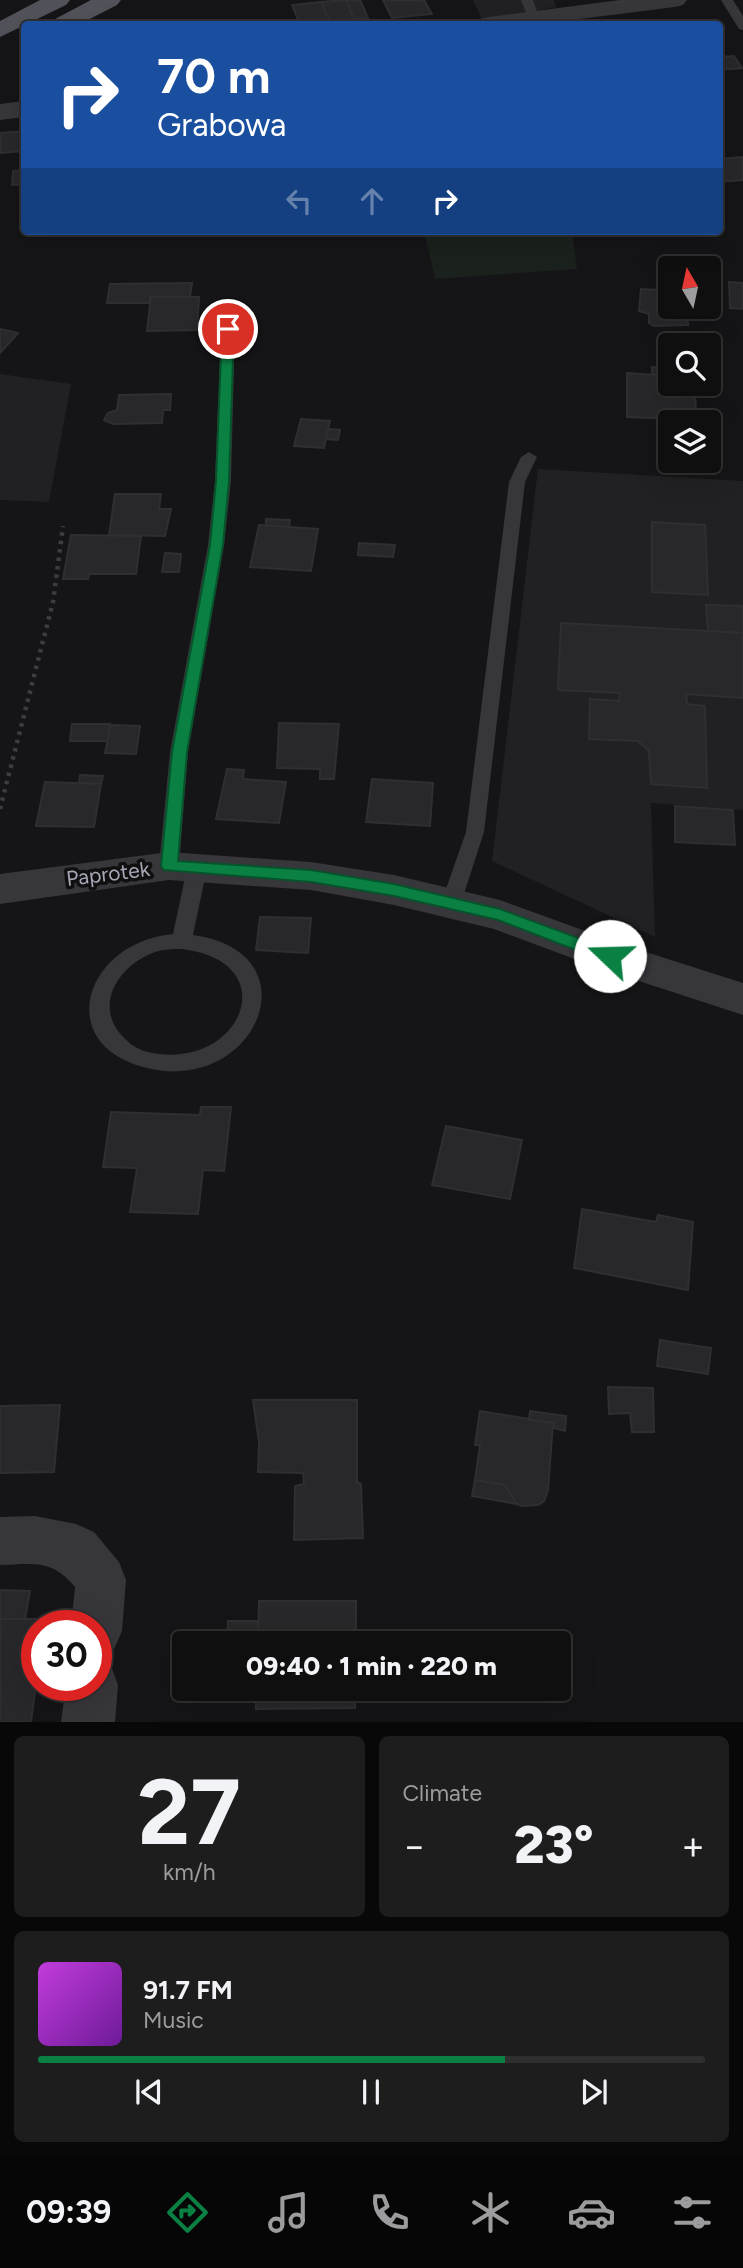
<!DOCTYPE html>
<html lang="en">
<head>
<meta charset="utf-8">
<style>
	:root { --surface:#100f10; --page:#1e1d1e; --text:#f1f3f6; --muted:#9c9c9f; --line:#302f30; --accent:#0b8043 }
	body { margin:0; font-family:Figtree,sans-serif; background:var(--page); color:var(--text); height:100vh; display:flex; flex-direction:column; font-size:26px; white-space:nowrap }
	* { box-sizing:border-box; margin:0 }
	p { font-size:23px; color:var(--muted) }
	.icon { flex:none; width:38px; height:38px; fill:none; stroke:currentColor; stroke-width:2; stroke-linecap:round; stroke-linejoin:round }
	.map { position:relative; height:1722px; overflow:hidden }
	.side { display:flex; flex-direction:column; gap:14px; padding:14px; background:#090809; flex:1 }
	.side>* { flex:none }
	.guide { position:absolute; left:21px; top:21px; width:702px; height:214px; border-radius:7px; box-shadow:0 7px 28px #0002,0 0 0 2px var(--line); background:#1a4fa0; color:#fff; overflow:hidden }
	.needle { width:46px; rotate:351deg }
	.buttons { position:absolute; left:658px; top:256px; display:grid; gap:14px }
	.buttons a { display:grid; place-items:center; width:63px; height:63px; border-radius:7px; background:var(--surface); box-shadow:0 7px 28px #0002,0 0 0 2px var(--line); font-size:35px }
	.speed { position:absolute; left:21px; top:1610px; display:flex; gap:14px; font-size:35px; font-weight:700; text-align:center }
	.speed>* { display:grid; place-content:center; width:91px; height:91px; border-radius:50%; background:var(--surface); box-shadow:0 7px 28px #0002,0 0 0 2px var(--line); line-height:1 }
	.speed .limit { border:10px solid #d22; background:#fff; color:#111 }
	.pin { position:absolute; display:grid; place-items:center; width:60px; height:60px; color:#fff; margin:-30px; border:4px solid #fff; border-radius:50%; box-shadow:0 2px 7px #0007 }
	.me { position:absolute; width:77px; margin:-38px; rotate:291deg; stroke-linejoin:round; filter:drop-shadow(0 0 5px #0008) }
	.turn { display:flex; align-items:center; gap:24px; height:147px; padding:0 21px; font-size:32px }
	.turn .icon { width:91px; height:91px; stroke-width:2.5 }
	.turn b { display:block; font-size:49px; line-height:60px }
	.lanes { display:flex; align-items:center; height:66px; padding:0 21px; background:#0003; justify-content:center; gap:35px; direction:ltr }
	.lanes .off { opacity:.35 }
	.big { font-size:52px; font-weight:800; line-height:1.1 }
	.side .widget { flex:1; display:flex; flex-direction:column; justify-content:center; gap:10px; min-width:0; padding:0 24px; border-radius:10px; background:var(--page) }
	.side .dial { align-items:center; gap:0 }
	.dial b { font-size:91px; line-height:1 }
	.song { display:flex; align-items:center; gap:21px }
	.cover { width:84px; height:84px; border-radius:10px; background:linear-gradient(135deg,hsl(290 70% 55%),hsl(280 70% 35%)) }
	.played { height:7px; border-radius:4px; background:linear-gradient(90deg,var(--accent) 70%,var(--line) 70%) }
	.keys { display:flex; justify-content:space-around; direction:ltr }
	.heat { display:flex; justify-content:space-between; align-items:center; font-size:38px; direction:ltr }
	.side .tiles { flex:1; display:grid; gap:14px; grid-template-columns:1fr 1fr }
	.widget:last-child { grid-column:span 2 }
	.trip { position:absolute; left:172px; top:1631px; width:399px; height:70px; border-radius:7px; background:var(--surface); box-shadow:0 7px 28px #0002,0 0 0 2px var(--line); font-weight:800; line-height:70px; text-align:center }
	.tab-bar { display:flex; height:112px; justify-content:space-around; align-items:center; background:#060606; color:var(--muted) }
	.tab-bar .icon { width:49px; height:49px }
	.tab-bar .current { color:var(--accent) }
	.tab-bar b { font-size:32px; color:var(--text) }
	.map>svg:first-child { display:block }
	.built { fill:#212123 }
	.green { fill:#1b211d }
	.building { fill:#28272a; stroke:#2f2f32; stroke-width:2 }
	.lines { fill:none; stroke-linecap:round; stroke-linejoin:round }
	.path { stroke:#3c3c42; stroke-width:4.5; stroke-dasharray:3.5 5; stroke-linecap:butt }
	.lane { fill:#36363b; fill-rule:evenodd }
	.street { fill:#36363b; fill-rule:evenodd }
	.primary { fill:#52525a; fill-rule:evenodd }
	.route { fill:#0b8043; stroke:#07532c; stroke-width:2 }
	.labels { text-anchor:middle; stroke-width:7; stroke-linejoin:round; paint-order:stroke }
	.street-label { font-size:21px; fill:#a7a8b6; stroke:#101011 }
</style>
</head>
<body>
<div class="map">
<svg width="743" height="1722" viewBox="0 0 743 1722">
	<rect width="100%" height="100%" fill="#151416"/>
	<g class="built">
		<polygon points="473,0 554,0 556,7 482,20"/>
		<polygon points="0,374 71,384 49,502 0,500"/>
		<polygon points="538,469 743,481 743,810 651,803 655,937 492,861"/>
	</g>
	<polygon class="green" points="424,231 572,231 577,269 435,279"/>
	<g class="building">
		<polygon points="346,0 354,19 330,22 321,2"/>
		<polygon points="346,0 360,0 368,18 354,19"/>
		<polygon points="383,0 424,0 432,14 392,18"/>
		<polygon points="321,2 331,24 300,24 292,5"/>
		<polygon points="734,56 742,68 719,70 719,57"/>
		<polygon points="24,131 24,151 1,153 0,133"/>
		<polygon points="743,157 743,180 719,182 719,159"/>
		<polygon points="24,170 24,184 12,185 13,171"/>
		<polygon points="729,282 743,283 743,309 730,308"/>
		<polygon points="192,283 190,297 150,297 150,303 107,303 110,284"/>
		<polygon points="659,283 670,284 670,306 687,306 688,325 654,326 649,323 649,314 639,311 641,289 660,290"/>
		<polygon points="709,285 719,286 720,303 709,303"/>
		<polygon points="151,297 199,297 197,330 147,331"/>
		<polygon points="0,329 18,333 0,353"/>
		<polygon points="652,367 670,368 670,376 652,374"/>
		<polygon points="627,373 670,376 670,383 695,383 696,420 627,417"/>
		<polygon points="171,394 170,410 163,410 162,423 113,424 104,420 108,413 117,410 119,395"/>
		<polygon points="301,419 330,421 324,448 294,446"/>
		<polygon points="328,429 340,430 338,440 326,439"/>
		<polygon points="115,494 161,494 159,509 171,509 165,536 109,535"/>
		<polygon points="266,519 290,520 289,527 266,526"/>
		<polygon points="652,522 705,525 708,595 652,592"/>
		<polygon points="259,525 318,529 311,571 250,567"/>
		<polygon points="71,535 141,536 136,574 89,574 88,579 63,579"/>
		<polygon points="359,543 395,545 393,557 358,555"/>
		<polygon points="165,553 181,554 179,572 162,572"/>
		<polygon points="706,605 743,606 743,633 708,631"/>
		<polygon points="561,623 743,633 743,698 686,694 687,704 705,706 707,788 651,784 649,751 638,741 589,739 590,699 619,701 620,693 558,690"/>
		<polygon points="279,723 339,724 334,779 320,779 320,769 277,768"/>
		<polygon points="72,724 110,724 108,741 70,741"/>
		<polygon points="111,725 140,726 136,754 105,753"/>
		<polygon points="227,769 244,770 243,779 286,782 279,823 216,819"/>
		<polygon points="80,775 103,776 101,784 79,783"/>
		<polygon points="372,779 433,783 430,826 366,822"/>
		<polygon points="45,782 101,784 94,827 36,826"/>
		<polygon points="675,806 733,810 735,845 675,842"/>
		<polygon points="260,917 311,918 308,953 256,950"/>
		<polygon points="201,1107 231,1107 224,1171 203,1170 198,1214 130,1212 137,1168 103,1167 111,1112 200,1115"/>
		<polygon points="446,1126 522,1140 510,1199 432,1185"/>
		<polygon points="582,1209 656,1222 658,1215 693,1222 688,1290 574,1268"/>
		<polygon points="660,1340 711,1348 708,1374 657,1366"/>
		<polygon points="608,1387 653,1388 654,1432 632,1432 630,1413 609,1414"/>
		<polygon points="253,1400 357,1400 357,1482 361,1484 363,1538 294,1540 295,1486 304,1484 303,1473 258,1472 259,1442"/>
		<polygon points="60,1405 54,1472 0,1473 0,1406"/>
		<polygon points="480,1411 553,1423 548,1490 544,1501 538,1505 521,1506 514,1502 505,1485 475,1480 480,1445 475,1445"/>
		<polygon points="530,1411 566,1416 565,1431 554,1428 553,1423 529,1420"/>
		<polygon points="475,1480 505,1485 517,1504 472,1496"/>
		<polygon points="0,1590 30,1591 25,1619 0,1619"/>
		<polygon points="259,1601 356,1601 356,1643 258,1643"/>
		<polygon points="0,1619 44,1619 43,1626 37,1626 37,1676 31,1722 0,1722"/>
		<polygon points="228,1621 258,1621 258,1643 227,1643"/>
		<polygon points="225,1689 256,1689 256,1696 225,1697"/>
		<polygon points="256,1689 355,1689 355,1708 256,1709"/>
	</g>
	<g class="lines">
		<polyline class="path" points="0,809 53,602 63,526"/>
		<g class="lane">
			<polygon points="521,0 533,0 539,17 537,20 529,20"/>
			<polygon points="721,0 733,0 743,16 743,30 739,29"/>
			<polygon points="228,325 235,329 231,481 224,545 188,752 179,866 176,871 169,873 162,871 159,866 170,752 208,545 215,481 221,329"/>
			<polygon points="529,452 537,457 525,482 484,832 461,903 458,908 451,910 444,908 441,903 466,832 509,482 521,457"/>
			<path d="M 197,861 L 204,863 L 207,868 L 193,935 C 316,952 257,1095 147,1068 C 51,1045 85,942 173,934 L 187,868 L 190,863 ZM 182,949 C 288,962 240,1073 148,1052 C 135,1049 126,1041 118,1031 C 95,998 124,963 155,952 C 164,949 173,949 182,949 Z"/>
		</g>
		<g class="street">
			<polygon points="620,0 687,0 683,5 675,7 540,24 476,24 480,19 488,17"/>
			<polygon points="24,101 24,117 0,120 0,104"/>
			<polygon points="169,852 311,862 394,875 500,900 624,945 743,983 743,1015 596,967 494,929 394,905 311,890 169,880 0,904 0,874"/>
			<path d="M 35,1516 L 76,1524 L 94,1532 L 119,1562 L 126,1580 L 122,1631 L 114,1649 L 96,1657 L 96,1626 L 71,1626 L 75,1587 C 52,1559 34,1564 0,1565 L 0,1517 Z"/>
			<polygon points="96,1660 111,1666 118,1685 115,1722 61,1722 66,1685 96,1685"/>
		</g>
		<g class="primary">
			<polygon points="40,0 70,0 66,5 0,37 0,21"/>
			<polygon points="91,0 121,0 117,5 80,24 51,24 55,19"/>
		</g>
	</g>
	<polygon class="route" points="228,326 234,329 229,481 223,545 187,752 178,861 311,870 394,884 500,909 616,952 619,956 616,961 604,961 498,920 394,896 311,882 164,870 161,866 172,752 210,545 216,481 222,329"/>
	<g class="labels">
		<g class="street-label">
			<text transform="translate(108 874) rotate(-7)" y="7">Paprotek</text>
		</g>
	</g>
</svg>
<div class="buttons">
<a><svg class="needle" viewBox="-14 -14 28 28"><path d="M0-13l5 13h-10z" fill="#e53935"/><path d="M0 13l5-13h-10z" fill="#9c9c9f"/></svg></a>
<a><svg class="icon" aria-label="search" viewBox="0 0 24 24"><circle cx="10" cy="10" r="6"/><path d="M15 15l6 6"/></svg></a>
<a><svg class="icon" aria-label="layers" viewBox="0 0 24 24"><path d="M12 4l9 5-9 5-9-5zM3 14l9 5 9-5"/></svg></a>
</div>
<div class="speed"><div class="limit">30</div></div>
<div class="pin" style="left:228px;top:329px;background:#d93025"><svg class="icon" aria-label="arrive" viewBox="0 0 24 24"><path d="M6 21V4h12l-3 4 3 4H6"/></svg></div>
<svg class="me" style="left:610px;top:956px" viewBox="-20 -20 40 40"><circle r="19" fill="#fff"/><path d="M0-13L10 11 0 6-10 11z" fill="#0b8043"/></svg>
<div class="trip">09:40 · 1 min · 220 m</div>
<div class="guide">
<div class="turn"><svg class="icon" aria-label="right" viewBox="0 0 24 24"><path d="M7 20v-9h11M14 6l5 5-5 5"/></svg><div><b>70 m</b>Grabowa</div></div>
<div class="lanes"><svg class="icon off" aria-label="left" viewBox="0 0 24 24"><path d="M17 20v-9H6M10 6l-5 5 5 5"/></svg><svg class="icon off" aria-label="ahead" viewBox="0 0 24 24"><path d="M12 20V5M6 11l6-6 6 6"/></svg><svg class="icon" aria-label="right" viewBox="0 0 24 24"><path d="M7 20v-9h11M14 6l5 5-5 5"/></svg></div>
</div>
</div>
<section class="side">
<div class="tiles">
<div class="widget dial"><b>27</b><p>km/h</p></div>
<div class="widget"><p>Climate</p>
<div class="heat"><a>−</a><b class="big">23°</b><a>+</a></div>
</div>
<div class="widget">
<div class="song"><i class="cover"></i><div><b>91.7 FM</b><p>Music</p></div></div>
<div class="played"></div>
<div class="keys"><svg class="icon" aria-label="previous" viewBox="0 0 24 24"><path d="M18 5L8 12l10 7zM5 5v14"/></svg><svg class="icon" aria-label="pause" viewBox="0 0 24 24"><path d="M8 5v14M16 5v14"/></svg><svg class="icon" aria-label="next" viewBox="0 0 24 24"><path d="M6 5l10 7-10 7zM19 5v14"/></svg></div>
</div>
</div>
</section>
<nav class="tab-bar">
<b>09:39</b>
<svg class="icon current" aria-label="directions" viewBox="0 0 24 24"><path d="M12 3l9 9-9 9-9-9zM9 14v-3h6M13 9l2 2-2 2"/></svg>
<svg class="icon" aria-label="music" viewBox="0 0 24 24"><path d="M9 18V5l10-2v13"/><circle cx="6" cy="18" r="3"/><circle cx="16" cy="16" r="3"/></svg>
<svg class="icon" aria-label="phone" viewBox="0 0 24 24"><path d="M5 4h4l2 5-3 2q2 4 5 5l2-3 5 2v4C11 20 4 13 5 4z"/></svg>
<svg class="icon" aria-label="climate" viewBox="0 0 24 24"><path d="M12 3v18M4 7l16 10M4 17L20 7"/></svg>
<svg class="icon" aria-label="car" viewBox="0 0 24 24"><path d="M5 17H2v-5l4-1 3-4h7l3 4 3 1v5h-3M9 17h6M6 11h13"/><circle cx="7" cy="17" r="2"/><circle cx="17" cy="17" r="2"/></svg>
<svg class="icon" aria-label="filters" viewBox="0 0 24 24"><path d="M4 7h16M4 17h16"/><circle cx="9" cy="7" r="2"/><circle cx="15" cy="17" r="2"/></svg>
</nav>
</body>
</html>
